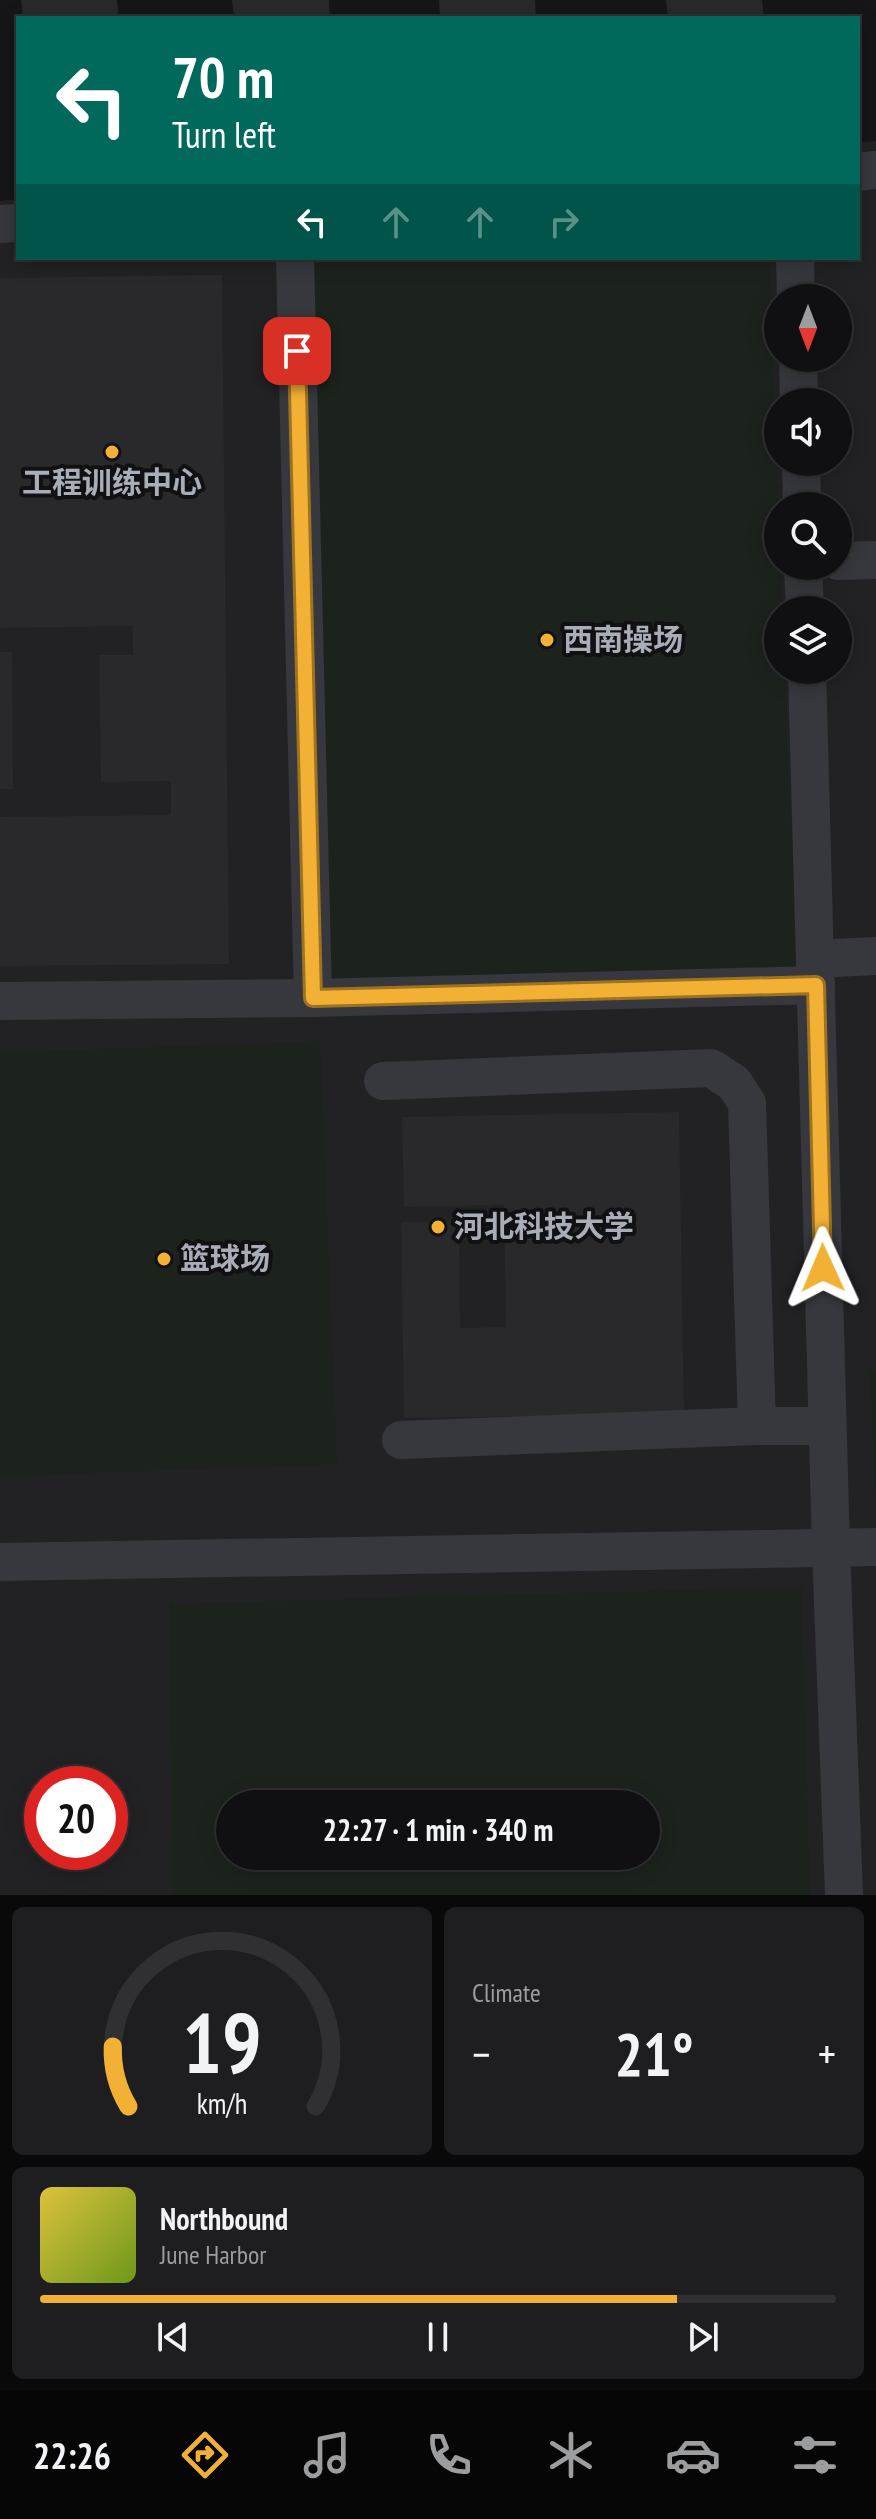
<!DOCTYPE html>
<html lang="en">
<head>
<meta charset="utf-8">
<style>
	:root { --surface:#101012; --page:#1e1e20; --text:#f1f3f6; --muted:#9c9d9f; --line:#303032; --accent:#f2b134 }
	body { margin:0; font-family:"PT Sans Narrow","Noto Sans SC",sans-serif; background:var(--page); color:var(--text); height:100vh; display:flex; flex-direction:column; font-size:30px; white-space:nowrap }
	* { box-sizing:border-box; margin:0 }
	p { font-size:26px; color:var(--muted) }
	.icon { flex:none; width:44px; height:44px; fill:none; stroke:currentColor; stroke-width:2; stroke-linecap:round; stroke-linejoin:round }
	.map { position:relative; height:1895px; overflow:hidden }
	.sheet { display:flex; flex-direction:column; gap:12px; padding:12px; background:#09090a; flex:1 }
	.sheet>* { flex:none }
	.top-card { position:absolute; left:16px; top:16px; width:844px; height:244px; border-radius:0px; box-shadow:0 4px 20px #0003,0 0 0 2px var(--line); background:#00695c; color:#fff; overflow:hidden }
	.needle { width:52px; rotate:180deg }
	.controls { position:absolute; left:764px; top:284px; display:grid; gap:16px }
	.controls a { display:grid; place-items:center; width:88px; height:88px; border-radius:50%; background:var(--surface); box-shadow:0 4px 20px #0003,0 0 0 2px var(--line); font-size:40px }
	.speed { position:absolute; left:24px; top:1766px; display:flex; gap:16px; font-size:40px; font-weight:700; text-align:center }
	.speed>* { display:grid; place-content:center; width:104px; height:104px; border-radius:50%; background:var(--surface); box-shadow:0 4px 20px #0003,0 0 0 2px var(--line); line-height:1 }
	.speed .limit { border:12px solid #d22; background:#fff; color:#111 }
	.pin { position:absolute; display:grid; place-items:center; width:68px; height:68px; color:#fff; margin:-34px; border-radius:16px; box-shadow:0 4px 12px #0006 }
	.me { position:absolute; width:88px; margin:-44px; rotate:359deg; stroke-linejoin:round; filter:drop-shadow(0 0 6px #0008) }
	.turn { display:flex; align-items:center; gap:28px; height:168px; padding:0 24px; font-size:36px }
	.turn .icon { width:104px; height:104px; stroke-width:2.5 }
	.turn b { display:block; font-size:56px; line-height:68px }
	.lanes { display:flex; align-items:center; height:76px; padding:0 24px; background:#0003; justify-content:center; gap:40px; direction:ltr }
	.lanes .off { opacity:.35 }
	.big { font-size:60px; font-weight:800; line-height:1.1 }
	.sheet .card { flex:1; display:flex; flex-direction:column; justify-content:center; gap:12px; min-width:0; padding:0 28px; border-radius:12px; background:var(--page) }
	.sheet .dial { align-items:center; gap:0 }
	.dial svg { height:208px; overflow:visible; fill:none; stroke:var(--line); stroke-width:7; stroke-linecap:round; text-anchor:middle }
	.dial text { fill:var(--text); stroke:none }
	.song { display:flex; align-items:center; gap:24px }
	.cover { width:96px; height:96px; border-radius:12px; background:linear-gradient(135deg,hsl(50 70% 55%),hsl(80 70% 35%)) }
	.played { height:8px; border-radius:4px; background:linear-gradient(90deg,var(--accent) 80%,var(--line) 80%) }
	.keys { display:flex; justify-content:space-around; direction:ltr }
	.heat { display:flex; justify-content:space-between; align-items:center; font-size:44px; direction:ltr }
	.sheet .tiles { flex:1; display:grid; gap:12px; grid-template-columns:1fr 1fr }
	.card:last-child { grid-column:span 2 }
	.trip { position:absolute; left:216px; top:1790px; width:444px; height:80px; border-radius:40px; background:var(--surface); box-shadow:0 4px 20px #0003,0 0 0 2px var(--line); font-weight:800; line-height:80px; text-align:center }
	.tabs { display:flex; height:128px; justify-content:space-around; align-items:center; background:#060607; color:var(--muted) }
	.tabs .icon { width:56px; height:56px }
	.tabs .selected { color:var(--accent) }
	.tabs b { font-size:36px; color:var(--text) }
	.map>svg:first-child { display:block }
	.built { fill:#222225; fill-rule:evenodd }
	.green { fill:#1c231d; fill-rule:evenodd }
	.building { fill:#29292c }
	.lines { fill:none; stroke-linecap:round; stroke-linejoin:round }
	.minor { stroke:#37383d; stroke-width:38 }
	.route-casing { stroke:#9d7322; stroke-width:20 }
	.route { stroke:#f2b134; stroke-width:14 }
	.poi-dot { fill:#f2b134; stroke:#111113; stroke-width:3 }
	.labels { text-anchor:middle; stroke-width:8; stroke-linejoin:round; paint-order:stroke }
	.poi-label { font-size:30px; font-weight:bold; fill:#a8adb8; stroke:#111113; text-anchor:start }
</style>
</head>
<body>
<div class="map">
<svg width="876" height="1895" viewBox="0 0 876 1895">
	<rect width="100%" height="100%" fill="#161618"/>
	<path class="built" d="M 876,141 L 876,1895 L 0,1895 L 0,201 L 18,199 L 18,258 L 858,258 L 858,143 ZM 778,298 L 838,298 L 838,358 L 778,358 ZM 778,402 L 838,402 L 838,462 L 778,462 ZM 778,506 L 838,506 L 838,566 L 778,566 ZM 778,610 L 838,610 L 838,670 L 778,670 ZM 42,1784 L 110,1784 L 110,1852 L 42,1852 ZM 230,1804 L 646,1804 L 646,1856 L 230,1856 Z"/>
	<g class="green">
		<polygon points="300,258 769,258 778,506 778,566 781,566 782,610 778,610 778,670 785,670 797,973 329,991"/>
		<polygon points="320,1041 337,1464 0,1476 0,1053"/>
		<polygon points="870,1371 876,1371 876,1504"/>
		<path d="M 801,1587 L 810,1895 L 173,1895 L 170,1604 ZM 230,1804 L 646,1804 L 646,1856 L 230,1856 Z"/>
	</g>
	<g class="building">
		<polygon points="21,0 117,0 119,18 23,18"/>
		<polygon points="232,0 329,0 330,18 234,18"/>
		<polygon points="439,0 535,0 536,18 440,18"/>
		<polygon points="666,0 762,0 764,18 668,18"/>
		<polygon points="222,275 229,964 0,966 0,817 171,815 171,781 101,782 99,655 133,655 133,626 0,628 0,278"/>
		<polygon points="0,652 12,652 13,789 0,789"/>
		<polygon points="679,1112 684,1414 404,1418 401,1222 459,1221 460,1328 506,1327 504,1205 404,1207 402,1117"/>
	</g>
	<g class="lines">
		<g class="minor">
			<polyline points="858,172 876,170"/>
			<polyline points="0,224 18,223"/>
			<polyline points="295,258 313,998"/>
			<polyline points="795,258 796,298"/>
			<polyline points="798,358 799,402"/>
			<polyline points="801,462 802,506"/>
			<polyline points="838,561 876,560"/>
			<polyline points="803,566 805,610"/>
			<polyline points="807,670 831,1548 844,1895"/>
			<polyline points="815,959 876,956"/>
			<polyline points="0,1001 313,998 816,985"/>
			<polyline points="383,1081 711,1068 734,1083 747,1103 757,1426 827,1426"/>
			<polyline points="401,1440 757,1426"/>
			<polyline points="0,1562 876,1547"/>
		</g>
	</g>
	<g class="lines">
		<defs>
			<polyline id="route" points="297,351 313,998 816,985 823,1268"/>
		</defs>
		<use href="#route" class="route-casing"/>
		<use href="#route" class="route"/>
	</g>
	<g class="poi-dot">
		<circle cx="112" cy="452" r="8"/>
		<circle cx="547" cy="640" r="8"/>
		<circle cx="438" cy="1227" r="8"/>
		<circle cx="164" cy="1259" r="8"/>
	</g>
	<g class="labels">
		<g class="poi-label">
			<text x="112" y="493" text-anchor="middle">工程训练中心</text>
			<text x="563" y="650">西南操场</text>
			<text x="454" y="1237">河北科技大学</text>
			<text x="180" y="1269">篮球场</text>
		</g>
	</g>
</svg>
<div class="controls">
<a><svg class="needle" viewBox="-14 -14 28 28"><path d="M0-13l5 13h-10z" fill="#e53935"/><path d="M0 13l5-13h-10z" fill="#9c9d9f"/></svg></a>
<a><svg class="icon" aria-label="sound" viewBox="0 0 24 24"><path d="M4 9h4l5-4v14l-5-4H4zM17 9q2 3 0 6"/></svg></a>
<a><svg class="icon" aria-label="search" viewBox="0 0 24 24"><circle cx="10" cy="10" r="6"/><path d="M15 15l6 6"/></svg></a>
<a><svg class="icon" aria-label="layers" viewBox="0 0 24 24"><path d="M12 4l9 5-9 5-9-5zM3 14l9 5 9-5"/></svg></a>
</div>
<div class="speed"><div class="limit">20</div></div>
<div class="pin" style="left:297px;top:351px;background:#d93025"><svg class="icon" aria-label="arrive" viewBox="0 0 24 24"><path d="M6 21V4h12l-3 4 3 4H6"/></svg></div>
<svg class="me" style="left:823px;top:1268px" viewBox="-20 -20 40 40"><path d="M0-17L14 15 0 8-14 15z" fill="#f2b134" stroke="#fff" stroke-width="4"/></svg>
<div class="trip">22:27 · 1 min · 340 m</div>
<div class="top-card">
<div class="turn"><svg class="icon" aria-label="left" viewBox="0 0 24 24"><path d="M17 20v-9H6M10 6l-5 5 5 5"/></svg><div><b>70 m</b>Turn left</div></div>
<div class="lanes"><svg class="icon" aria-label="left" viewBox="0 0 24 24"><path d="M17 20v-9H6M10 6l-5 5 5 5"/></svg><svg class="icon off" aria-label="ahead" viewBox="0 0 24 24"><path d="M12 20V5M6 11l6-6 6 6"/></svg><svg class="icon off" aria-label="ahead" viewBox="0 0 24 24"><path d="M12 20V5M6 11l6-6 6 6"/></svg><svg class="icon off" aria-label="right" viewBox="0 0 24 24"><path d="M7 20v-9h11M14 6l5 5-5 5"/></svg></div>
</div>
</div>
<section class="sheet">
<div class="tiles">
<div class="card dial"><svg viewBox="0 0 100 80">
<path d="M14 69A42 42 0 1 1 86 69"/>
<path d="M14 69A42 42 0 0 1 8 46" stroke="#f2b134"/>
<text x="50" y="56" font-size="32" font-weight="700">19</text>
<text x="50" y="72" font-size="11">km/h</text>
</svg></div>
<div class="card"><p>Climate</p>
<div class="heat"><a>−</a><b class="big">21°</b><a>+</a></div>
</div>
<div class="card">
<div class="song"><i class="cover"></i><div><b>Northbound</b><p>June Harbor</p></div></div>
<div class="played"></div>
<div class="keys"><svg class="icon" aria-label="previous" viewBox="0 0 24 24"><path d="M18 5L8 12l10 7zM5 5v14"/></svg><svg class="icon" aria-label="pause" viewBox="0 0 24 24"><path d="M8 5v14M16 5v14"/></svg><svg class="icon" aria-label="next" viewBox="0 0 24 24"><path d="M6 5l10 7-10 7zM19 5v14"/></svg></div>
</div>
</div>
</section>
<nav class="tabs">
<b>22:26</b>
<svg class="icon selected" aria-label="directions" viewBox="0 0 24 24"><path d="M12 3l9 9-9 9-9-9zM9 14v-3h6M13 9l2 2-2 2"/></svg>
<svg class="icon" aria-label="music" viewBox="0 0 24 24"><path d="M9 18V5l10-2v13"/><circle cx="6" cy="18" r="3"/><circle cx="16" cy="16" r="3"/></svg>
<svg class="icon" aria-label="phone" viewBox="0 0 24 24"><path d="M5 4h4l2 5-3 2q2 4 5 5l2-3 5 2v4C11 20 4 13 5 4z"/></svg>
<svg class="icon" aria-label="climate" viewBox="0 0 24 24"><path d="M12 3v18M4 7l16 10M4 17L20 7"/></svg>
<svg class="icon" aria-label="car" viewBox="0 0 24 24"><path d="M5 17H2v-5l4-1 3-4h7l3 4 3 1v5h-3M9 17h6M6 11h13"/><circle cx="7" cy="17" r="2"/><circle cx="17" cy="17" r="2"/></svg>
<svg class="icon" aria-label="filters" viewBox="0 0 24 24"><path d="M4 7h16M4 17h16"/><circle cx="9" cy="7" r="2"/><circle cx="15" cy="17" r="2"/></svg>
</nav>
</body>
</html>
